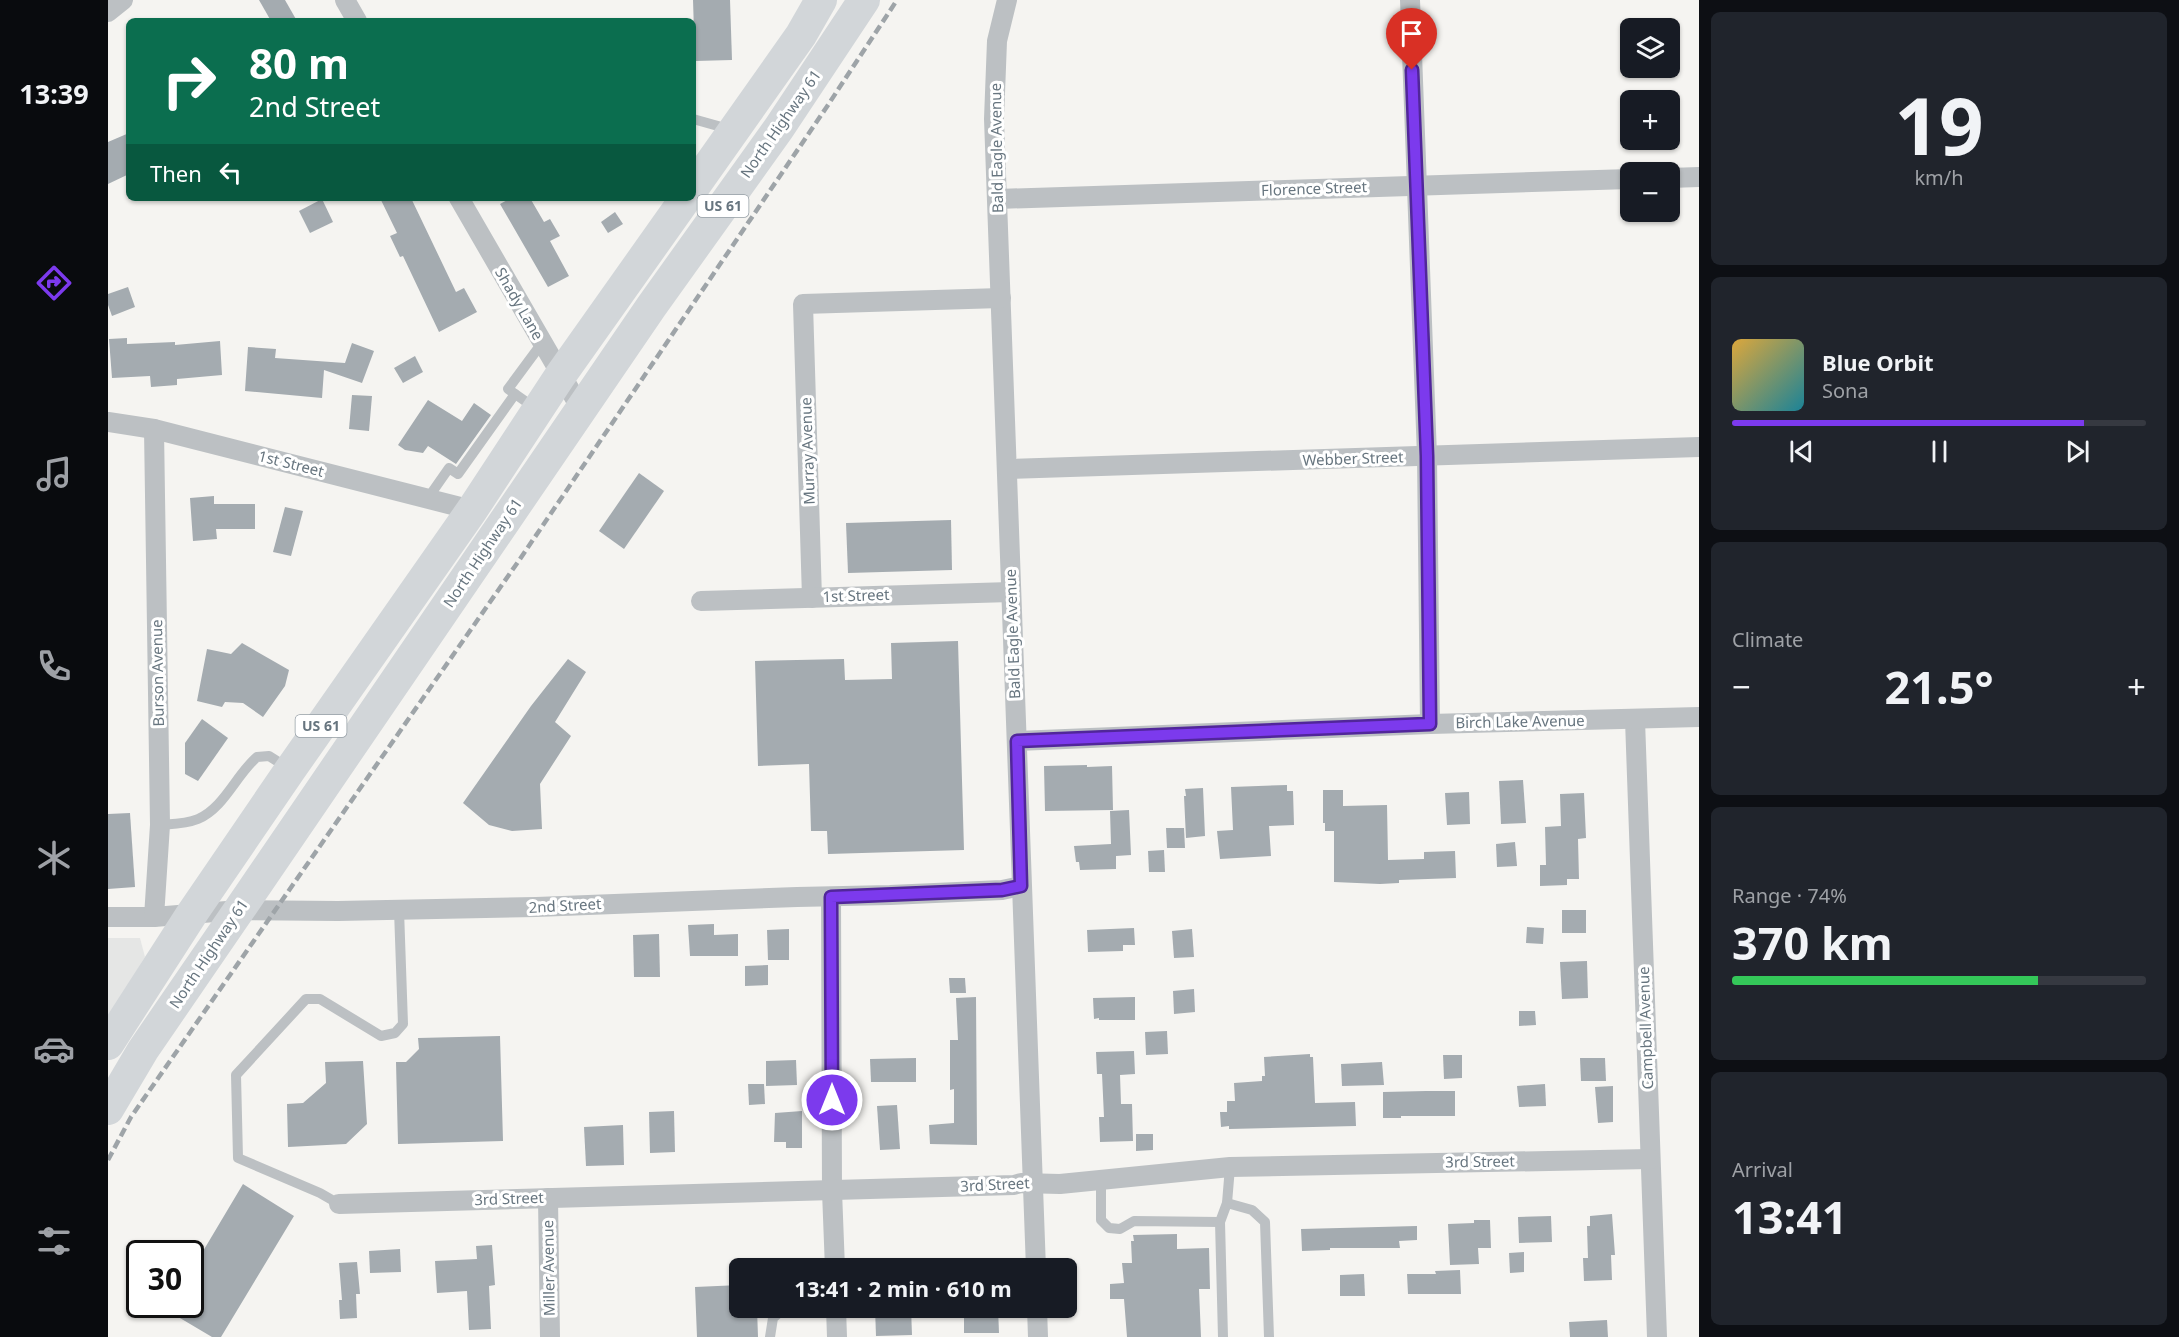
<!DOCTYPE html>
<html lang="en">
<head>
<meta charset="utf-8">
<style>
	:root { --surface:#171b24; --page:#20242c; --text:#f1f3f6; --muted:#9ea1a6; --line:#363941; --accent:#7c3aed }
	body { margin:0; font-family:"Noto Sans",sans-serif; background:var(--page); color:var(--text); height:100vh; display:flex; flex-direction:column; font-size:22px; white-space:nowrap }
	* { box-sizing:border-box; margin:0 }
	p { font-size:20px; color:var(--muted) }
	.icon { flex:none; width:33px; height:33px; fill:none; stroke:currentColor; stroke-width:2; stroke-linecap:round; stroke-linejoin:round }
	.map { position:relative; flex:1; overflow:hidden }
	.side { display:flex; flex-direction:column; gap:12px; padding:12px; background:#0d0f14; width:480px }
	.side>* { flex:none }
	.banner { position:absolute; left:18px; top:18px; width:570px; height:183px; border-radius:9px; box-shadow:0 2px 4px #0004; background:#0b6e4f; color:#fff; overflow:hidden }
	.fabs { position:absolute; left:1512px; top:18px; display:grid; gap:12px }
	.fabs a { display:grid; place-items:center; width:60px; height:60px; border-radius:9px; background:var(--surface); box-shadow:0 2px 4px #0004; font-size:30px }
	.speed { position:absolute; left:18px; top:1240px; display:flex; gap:12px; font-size:30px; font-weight:700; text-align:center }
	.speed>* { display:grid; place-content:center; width:78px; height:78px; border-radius:50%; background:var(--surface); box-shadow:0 2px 4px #0004; line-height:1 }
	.speed .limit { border:3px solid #111; border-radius:9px; background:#fff; color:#111 }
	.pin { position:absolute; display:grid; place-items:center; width:51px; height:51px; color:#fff; margin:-62px -26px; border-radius:50% 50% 50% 0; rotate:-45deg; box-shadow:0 0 6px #0007 }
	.pin .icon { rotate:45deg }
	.me { position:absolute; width:66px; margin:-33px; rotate:0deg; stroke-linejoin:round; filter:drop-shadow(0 0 4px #0008) }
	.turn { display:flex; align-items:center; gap:21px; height:126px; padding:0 24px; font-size:27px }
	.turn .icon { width:78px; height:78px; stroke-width:2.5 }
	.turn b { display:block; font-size:42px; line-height:51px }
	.then { display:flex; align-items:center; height:57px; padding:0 24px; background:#0003; gap:12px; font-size:22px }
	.big { font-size:45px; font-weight:700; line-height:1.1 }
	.side .widget { flex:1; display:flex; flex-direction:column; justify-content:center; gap:9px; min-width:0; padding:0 21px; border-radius:9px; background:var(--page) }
	.side .dial { align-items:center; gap:0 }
	.dial b { font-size:78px; line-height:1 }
	.song { display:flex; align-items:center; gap:18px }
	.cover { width:72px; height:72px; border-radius:9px; background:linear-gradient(135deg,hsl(40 70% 55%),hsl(190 70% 35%)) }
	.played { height:6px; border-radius:3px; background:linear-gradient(90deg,var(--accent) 85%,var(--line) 85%) }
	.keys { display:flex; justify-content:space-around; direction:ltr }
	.heat { display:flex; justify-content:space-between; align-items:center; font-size:33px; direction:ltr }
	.charge { height:9px; border-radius:4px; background:linear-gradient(90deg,#34c759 74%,var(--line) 0) }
	.trip { position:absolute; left:621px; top:1258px; width:348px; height:60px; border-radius:9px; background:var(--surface); box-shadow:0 2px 4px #0004; font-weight:700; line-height:60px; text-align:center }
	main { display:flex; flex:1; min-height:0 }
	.dock { display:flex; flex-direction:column; width:108px; justify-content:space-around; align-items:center; background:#090b0e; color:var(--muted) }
	.dock .icon { width:42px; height:42px }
	.dock .current { color:var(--accent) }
	.dock b { font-size:27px; color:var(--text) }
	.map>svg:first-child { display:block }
	.built { fill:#e5e6e5 }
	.building { fill:#a4abb0 }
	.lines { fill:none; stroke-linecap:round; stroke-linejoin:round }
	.lane { stroke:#bcc0c3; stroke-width:10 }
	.street { stroke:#bcc0c3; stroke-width:20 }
	.primary { stroke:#d2d6d9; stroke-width:32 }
	.rail { stroke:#9ea4a8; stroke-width:4.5; stroke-dasharray:9 4.5; stroke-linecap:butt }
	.route-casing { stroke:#51269a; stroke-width:15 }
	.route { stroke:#7c3aed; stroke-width:10 }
	.labels { text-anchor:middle; stroke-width:6; stroke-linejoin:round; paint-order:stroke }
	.shield { fill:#fff; stroke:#959ea5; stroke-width:1.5 }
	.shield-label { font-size:14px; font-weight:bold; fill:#67757f }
	.street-label { font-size:15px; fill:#67757f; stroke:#fff }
</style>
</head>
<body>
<main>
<nav class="dock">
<b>13:39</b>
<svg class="icon current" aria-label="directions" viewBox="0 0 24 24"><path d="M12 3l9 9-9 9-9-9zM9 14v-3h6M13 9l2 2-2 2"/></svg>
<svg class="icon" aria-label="music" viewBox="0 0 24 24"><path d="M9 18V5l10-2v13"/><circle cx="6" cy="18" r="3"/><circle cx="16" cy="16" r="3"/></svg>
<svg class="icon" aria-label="phone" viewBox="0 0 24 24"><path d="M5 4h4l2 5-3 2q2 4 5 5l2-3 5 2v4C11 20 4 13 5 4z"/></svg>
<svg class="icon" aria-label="climate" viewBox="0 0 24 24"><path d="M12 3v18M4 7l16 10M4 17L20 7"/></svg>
<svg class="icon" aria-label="car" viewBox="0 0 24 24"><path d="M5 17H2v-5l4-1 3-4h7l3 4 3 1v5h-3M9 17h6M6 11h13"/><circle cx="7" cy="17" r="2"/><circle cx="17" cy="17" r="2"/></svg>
<svg class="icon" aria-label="filters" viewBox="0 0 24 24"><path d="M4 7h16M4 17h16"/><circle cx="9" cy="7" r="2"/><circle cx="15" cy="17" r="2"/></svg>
</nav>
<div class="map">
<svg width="1591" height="1337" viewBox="0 0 1591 1337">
	<rect width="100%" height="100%" fill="#f5f4f1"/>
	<polygon class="built" points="0,938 32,938 37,957 0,1018"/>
	<g class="building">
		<polygon points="151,0 177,0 189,21 163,21"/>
		<polygon points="585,0 622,0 624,60 587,61"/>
		<polygon points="21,133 21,174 0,184 0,142"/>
		<polygon points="272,198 303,198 348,292 356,288 369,312 331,332 295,256 292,257 282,236 289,233"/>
		<polygon points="403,198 422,198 436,222 442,219 452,236 442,241 461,276 440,287 392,204"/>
		<polygon points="214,199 225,222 202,233 191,211"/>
		<polygon points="507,212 515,224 500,233 493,222"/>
		<polygon points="20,287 27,307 4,316 0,305 0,294"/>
		<polygon points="19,338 19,344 67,342 67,345 112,341 114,375 69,379 69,385 43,387 42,376 4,378 1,339"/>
		<polygon points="244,343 266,351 254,383 216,370 214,398 137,391 140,347 168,349 167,358 237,363"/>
		<polygon points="307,356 315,372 295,383 286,368"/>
		<polygon points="244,395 264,396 261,431 241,429"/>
		<polygon points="320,400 354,421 366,403 383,415 348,464 320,446 315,453 297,450 290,445"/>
		<polygon points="531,473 556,491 516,549 491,531"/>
		<polygon points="106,496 106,504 147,504 147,529 108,529 109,539 85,541 82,498"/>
		<polygon points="177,507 195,511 183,556 165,552"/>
		<polygon points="843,520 844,570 740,573 738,523"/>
		<polygon points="850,641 856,850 720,854 719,831 703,831 701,764 650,766 647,661 736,659 737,680 784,679 783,643"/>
		<polygon points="134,643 181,670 177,686 155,717 135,703 117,702 114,707 89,701 99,649 123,654"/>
		<polygon points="460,659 478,672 447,722 463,736 432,784 434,829 404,831 381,825 355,803 423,706"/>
		<polygon points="94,719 120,738 90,781 77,774 77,743"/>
		<polygon points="979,765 979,767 1004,766 1005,810 937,811 936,766"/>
		<polygon points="1415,780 1418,823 1393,824 1391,781"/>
		<polygon points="1179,785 1179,791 1185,791 1186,825 1161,826 1163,856 1112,859 1109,831 1125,830 1123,787"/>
		<polygon points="1095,788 1097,836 1078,838 1076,796 1078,796 1077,789"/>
		<polygon points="1215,790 1235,790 1235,806 1279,805 1280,860 1316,859 1316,852 1347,851 1348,878 1291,880 1291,883 1272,884 1226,882 1226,831 1217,831 1217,823 1215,823"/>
		<polygon points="1361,792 1362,824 1339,825 1337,793"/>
		<polygon points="1476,793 1478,838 1470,839 1471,879 1459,879 1459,885 1432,886 1432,865 1438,865 1437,827 1453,826 1452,794"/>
		<polygon points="1021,810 1023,855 1008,856 1008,869 972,870 971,862 968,862 966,846 1003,844 1002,811"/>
		<polygon points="22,813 27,887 0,889 0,814"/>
		<polygon points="1058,828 1076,828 1077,848 1059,848"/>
		<polygon points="1407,842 1409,866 1389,867 1388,844"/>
		<polygon points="1056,850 1057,872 1041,872 1040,851"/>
		<rect x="1454" y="910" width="24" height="23"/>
		<polygon points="606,924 606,935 630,934 630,956 582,956 580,925"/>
		<polygon points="1419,927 1436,928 1435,944 1418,943"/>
		<polygon points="1026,928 1027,945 1015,945 1015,951 980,952 979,930"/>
		<polygon points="681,929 681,960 660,960 659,930"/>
		<polygon points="1084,929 1086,957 1066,958 1064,931"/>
		<polygon points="551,934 552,977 526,977 525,935"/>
		<polygon points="1479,961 1480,998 1454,999 1452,962"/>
		<polygon points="660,965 660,985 637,986 637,966"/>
		<polygon points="841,978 857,978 858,993 842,993"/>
		<polygon points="1086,989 1087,1012 1066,1014 1065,991"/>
		<polygon points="868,997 869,1145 822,1144 821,1125 846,1123 846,1089 842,1090 842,1040 850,1040 848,998"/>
		<polygon points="1027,997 1027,1020 991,1020 991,1018 986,1019 985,998"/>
		<polygon points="1411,1011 1427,1011 1428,1025 1411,1026"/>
		<polygon points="1059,1031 1060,1054 1038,1055 1037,1032"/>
		<polygon points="392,1036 395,1141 290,1144 288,1062 298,1062 311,1049 310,1038"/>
		<polygon points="1026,1051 1027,1074 1012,1075 1013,1104 1024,1104 1025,1141 992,1142 991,1117 996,1117 994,1074 989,1074 988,1052"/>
		<polygon points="1202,1054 1202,1057 1205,1057 1207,1103 1247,1102 1248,1126 1121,1129 1121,1126 1113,1127 1112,1112 1119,1112 1119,1101 1127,1101 1126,1083 1154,1081 1154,1076 1157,1076 1156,1057"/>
		<polygon points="1335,1055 1354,1055 1354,1078 1336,1079"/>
		<polygon points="808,1058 808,1082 763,1082 762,1059"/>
		<polygon points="1472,1058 1497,1058 1498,1081 1473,1081"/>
		<polygon points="688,1060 689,1085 658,1086 658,1061"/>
		<polygon points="255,1061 259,1124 238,1144 180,1147 179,1104 195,1103 218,1083 217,1062"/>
		<polygon points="1274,1062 1276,1085 1234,1086 1233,1064"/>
		<polygon points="640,1084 656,1084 657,1104 641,1105"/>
		<polygon points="1437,1084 1438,1106 1411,1107 1409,1086"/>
		<polygon points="1505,1086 1505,1122 1490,1123 1487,1087"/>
		<polygon points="1318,1091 1347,1091 1347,1116 1293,1116 1293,1118 1275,1118 1275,1092"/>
		<polygon points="789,1105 792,1149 772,1150 769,1106"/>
		<polygon points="566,1111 567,1152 542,1153 541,1112"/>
		<polygon points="694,1111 694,1148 678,1148 678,1142 666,1142 667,1113"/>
		<polygon points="515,1125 516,1165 478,1166 476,1127"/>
		<polygon points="1028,1134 1045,1134 1045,1150 1028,1151"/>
		<polygon points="135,1184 186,1216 113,1337 104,1337 50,1305 82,1305 82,1273"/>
		<polygon points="1504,1214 1507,1255 1503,1255 1504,1280 1476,1281 1475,1258 1480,1258 1479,1226 1482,1226 1482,1216"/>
		<polygon points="1443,1216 1444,1242 1411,1243 1410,1217"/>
		<polygon points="1366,1220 1382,1220 1383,1248 1370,1248 1371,1264 1342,1265 1340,1224 1366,1223"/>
		<polygon points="1309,1226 1309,1240 1291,1241 1292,1248 1222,1248 1222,1250 1194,1251 1193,1229"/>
		<polygon points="1069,1234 1069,1249 1101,1248 1102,1289 1091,1289 1093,1337 1019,1337 1016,1299 1002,1299 1002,1284 1016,1283 1014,1263 1024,1263 1023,1241 1026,1241 1025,1235"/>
		<polygon points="384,1245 387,1285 381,1286 383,1329 361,1330 359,1291 329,1293 327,1261 369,1259 368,1246"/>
		<polygon points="292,1249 293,1272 262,1273 261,1251"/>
		<polygon points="1416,1252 1416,1272 1402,1273 1401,1253"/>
		<polygon points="249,1262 252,1294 248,1294 249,1318 232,1319 231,1300 234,1300 231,1263"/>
		<polygon points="1352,1270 1353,1294 1300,1294 1299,1274 1328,1274 1327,1271"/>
		<polygon points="1256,1274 1257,1296 1232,1296 1232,1275"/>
		<polygon points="632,1285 632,1308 649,1308 650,1337 589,1337 587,1287"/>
		<polygon points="767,1308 803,1308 804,1335 768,1336"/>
		<polygon points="856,1308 890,1308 891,1333 856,1333"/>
		<polygon points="1499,1320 1500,1337 1462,1337 1461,1322"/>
	</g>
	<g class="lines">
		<g class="lane">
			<polyline points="585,119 610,126 621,133"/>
			<polyline points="427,408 400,389 434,343"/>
			<polyline points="320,498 341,468 350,474 407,394"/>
			<path d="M 52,825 C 65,824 78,824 90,819 C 116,808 128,775 149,757 L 161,756 L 180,768"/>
			<polyline points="993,1180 993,1220 1001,1228 1012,1229 1026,1221 1112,1222"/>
			<polyline points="1119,1203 1144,1210 1157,1222 1161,1337"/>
			<polyline points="231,1204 212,1193 130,1158 128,1075 198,999 212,999 273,1036 287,1033 295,1024 291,910"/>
			<polyline points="662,1337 665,1318 673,1311 723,1308"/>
			<polyline points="1115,1337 1112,1222 1119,1203 1122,1167"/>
		</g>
		<g class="street">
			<polyline points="237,0 249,21"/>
			<polyline points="899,0 889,41 886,119 928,1269"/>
			<polyline points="1302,0 1319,456 1322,724"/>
			<polyline points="0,12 15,0"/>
			<polyline points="1562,178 1591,177"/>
			<polyline points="351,198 473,409"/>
			<polyline points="890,199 1522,179"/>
			<polyline points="0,422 46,429 364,510"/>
			<polyline points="900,469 1591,447"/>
			<polyline points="704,598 695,304 893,298"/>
			<polyline points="593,601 903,592"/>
			<polyline points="1527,720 1549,1337"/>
			<polyline points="909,741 1322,724 1591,717"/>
			<polyline points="723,897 724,1191 727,1269"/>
			<polyline points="0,917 46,917 131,910 230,911 428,907 689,897 782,895 894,890 913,886"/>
			<polyline points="46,917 52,825 46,429"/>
			<polyline points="440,1198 442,1337"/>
			<polyline points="231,1204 906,1185 913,1183 952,1184 1122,1167 1542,1159"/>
			<polyline points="728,1308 729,1337"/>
			<polyline points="929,1308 930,1337"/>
		</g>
		<g class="primary">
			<polyline points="585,188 693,35 713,0"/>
			<polyline points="0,1044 85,912 182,770 364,510 452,376 578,198"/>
			<polyline points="0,1109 35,1050 131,910 543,307 671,128 756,0"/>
		</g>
		<polyline class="rail" points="0,1160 23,1117 412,559 718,108 789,0"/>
	</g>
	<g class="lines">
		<defs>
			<polyline id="route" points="724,1100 723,897 894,890 913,886 909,741 1322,724 1319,456 1304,70"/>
		</defs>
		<use href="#route" class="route-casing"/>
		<use href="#route" class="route"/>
	</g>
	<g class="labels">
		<g class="shield">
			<rect x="589.5" y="195" width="51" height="22" rx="4.5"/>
			<rect x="187.5" y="715" width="51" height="22" rx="4.5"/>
		</g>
		<g class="shield-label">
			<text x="615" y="211">US 61</text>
			<text x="213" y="731">US 61</text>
		</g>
		<g class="street-label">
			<text transform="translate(673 124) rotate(-55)" y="5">North Highway 61</text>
			<text transform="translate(889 148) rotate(-91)" y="5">Bald Eagle Avenue</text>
			<text transform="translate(1206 189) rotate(-2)" y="5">Florence Street</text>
			<text transform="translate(411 304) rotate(60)" y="5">Shady Lane</text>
			<text transform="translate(700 451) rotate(-92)" y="5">Murray Avenue</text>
			<text transform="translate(1245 459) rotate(-2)" y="5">Webber Street</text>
			<text transform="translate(183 464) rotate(14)" y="5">1st Street</text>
			<text transform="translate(375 553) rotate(-56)" y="5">North Highway 61</text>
			<text transform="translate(748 596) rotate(-2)" y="5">1st Street</text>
			<text transform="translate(905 634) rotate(-92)" y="5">Bald Eagle Avenue</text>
			<text transform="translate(50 673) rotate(-91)" y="5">Burson Avenue</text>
			<text transform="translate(1412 722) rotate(-1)" y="5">Birch Lake Avenue</text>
			<text transform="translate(457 906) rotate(-3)" y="5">2nd Street</text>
			<text transform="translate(101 954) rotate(-56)" y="5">North Highway 61</text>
			<text transform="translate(1538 1028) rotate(-92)" y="5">Campbell Avenue</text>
			<text transform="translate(1372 1162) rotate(-1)" y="5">3rd Street</text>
			<text transform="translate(887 1185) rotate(-3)" y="5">3rd Street</text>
			<text transform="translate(401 1199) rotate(-2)" y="5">3rd Street</text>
			<text transform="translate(441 1268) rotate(-91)" y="5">Miller Avenue</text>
		</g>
	</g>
</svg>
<div class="fabs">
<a><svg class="icon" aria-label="layers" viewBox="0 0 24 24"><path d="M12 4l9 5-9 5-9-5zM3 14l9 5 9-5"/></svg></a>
<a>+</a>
<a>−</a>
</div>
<div class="speed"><div class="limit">30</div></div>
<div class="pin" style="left:1304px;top:70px;background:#d93025"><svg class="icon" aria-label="arrive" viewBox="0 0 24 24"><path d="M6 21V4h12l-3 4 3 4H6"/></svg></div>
<svg class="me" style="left:724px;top:1100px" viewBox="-20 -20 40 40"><circle r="17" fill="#7c3aed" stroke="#fff" stroke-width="3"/><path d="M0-11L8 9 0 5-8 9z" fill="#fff"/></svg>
<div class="trip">13:41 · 2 min · 610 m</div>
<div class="banner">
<div class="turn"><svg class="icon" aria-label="right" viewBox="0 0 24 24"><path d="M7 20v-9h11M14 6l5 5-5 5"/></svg><div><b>80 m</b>2nd Street</div></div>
<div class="then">Then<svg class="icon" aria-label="left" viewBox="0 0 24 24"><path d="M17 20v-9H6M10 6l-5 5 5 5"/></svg></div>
</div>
</div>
<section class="side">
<div class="widget dial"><b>19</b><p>km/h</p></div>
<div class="widget">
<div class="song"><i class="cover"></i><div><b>Blue Orbit</b><p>Sona</p></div></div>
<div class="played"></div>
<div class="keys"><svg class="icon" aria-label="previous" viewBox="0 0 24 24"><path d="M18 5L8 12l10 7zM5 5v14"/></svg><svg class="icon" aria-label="pause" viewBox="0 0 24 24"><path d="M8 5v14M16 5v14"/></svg><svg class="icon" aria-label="next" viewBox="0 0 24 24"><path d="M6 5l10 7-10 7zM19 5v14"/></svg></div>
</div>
<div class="widget"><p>Climate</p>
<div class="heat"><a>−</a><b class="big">21.5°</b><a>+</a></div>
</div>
<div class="widget"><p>Range · 74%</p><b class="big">370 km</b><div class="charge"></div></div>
<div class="widget"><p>Arrival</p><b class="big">13:41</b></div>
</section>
</main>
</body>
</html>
